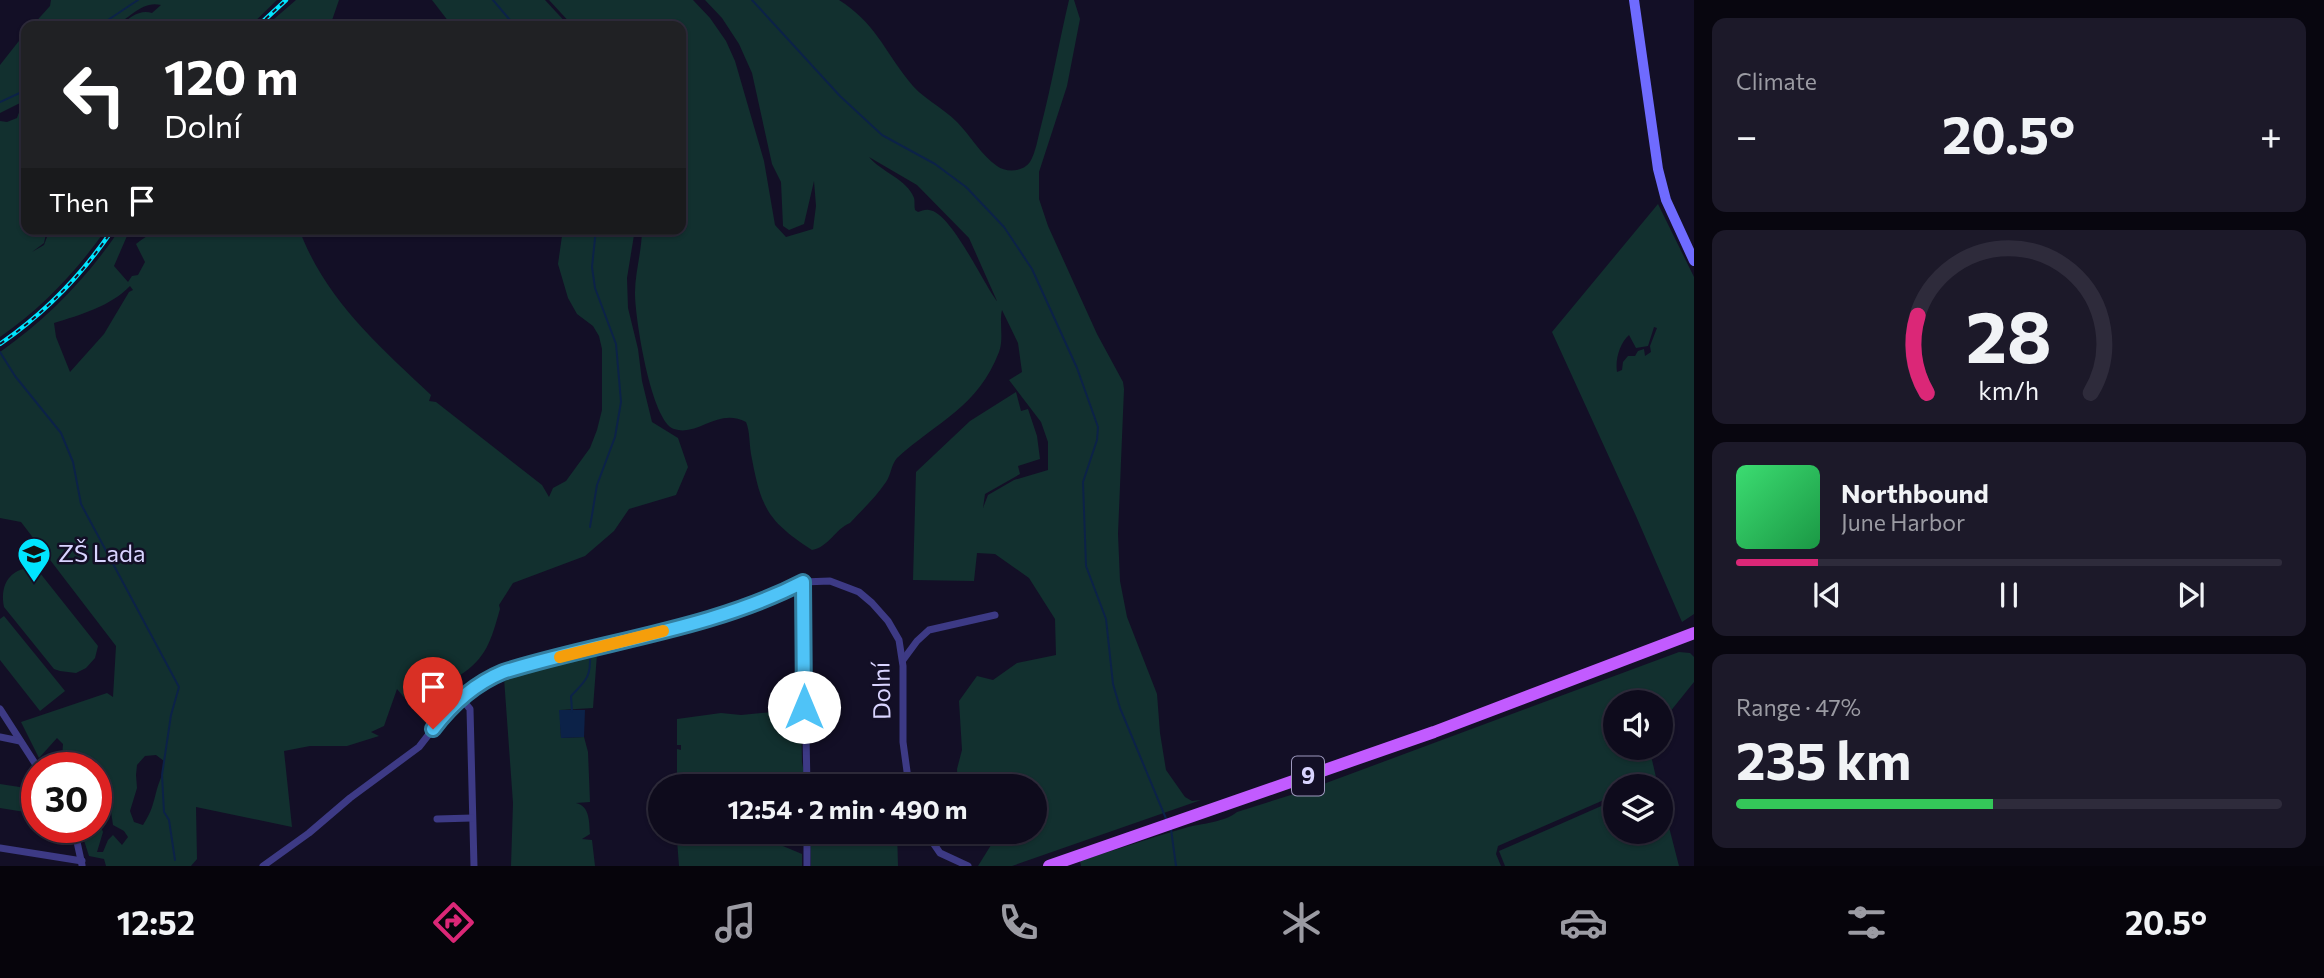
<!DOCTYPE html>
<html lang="en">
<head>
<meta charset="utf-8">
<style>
	:root { --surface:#0e0b1c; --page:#1c1929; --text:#f1f3f6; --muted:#9b9ba3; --line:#2e2b3b; --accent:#db2777 }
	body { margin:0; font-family:Commissioner,sans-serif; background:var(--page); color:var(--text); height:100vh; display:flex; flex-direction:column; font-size:26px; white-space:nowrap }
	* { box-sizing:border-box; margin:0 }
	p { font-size:23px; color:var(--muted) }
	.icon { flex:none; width:38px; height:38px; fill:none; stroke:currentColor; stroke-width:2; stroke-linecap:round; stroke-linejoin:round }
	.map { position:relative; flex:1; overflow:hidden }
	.panel { display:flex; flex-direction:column; gap:18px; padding:18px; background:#08060f; width:630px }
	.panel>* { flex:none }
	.top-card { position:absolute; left:21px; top:21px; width:665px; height:214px; border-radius:14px; box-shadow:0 2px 5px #0004,0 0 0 2px var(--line); background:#202124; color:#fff; overflow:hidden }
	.controls { position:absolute; left:1603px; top:690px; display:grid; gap:14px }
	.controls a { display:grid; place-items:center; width:70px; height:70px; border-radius:50%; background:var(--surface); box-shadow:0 2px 5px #0004,0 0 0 2px var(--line); font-size:35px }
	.speed { position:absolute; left:21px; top:752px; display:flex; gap:14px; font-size:35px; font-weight:700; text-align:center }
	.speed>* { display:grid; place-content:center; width:91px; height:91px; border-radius:50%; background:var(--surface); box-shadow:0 2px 5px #0004,0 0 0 2px var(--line); line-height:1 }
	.speed .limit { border:10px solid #d22; background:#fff; color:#111 }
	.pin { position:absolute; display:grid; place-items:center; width:60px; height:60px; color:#fff; margin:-72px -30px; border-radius:50% 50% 50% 0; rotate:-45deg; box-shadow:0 0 7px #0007 }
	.pin .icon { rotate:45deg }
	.me { position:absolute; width:77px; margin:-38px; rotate:0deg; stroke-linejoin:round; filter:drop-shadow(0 0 5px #0008) }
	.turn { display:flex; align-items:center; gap:24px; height:147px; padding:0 28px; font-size:32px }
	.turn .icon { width:91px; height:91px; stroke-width:2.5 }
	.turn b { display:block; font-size:49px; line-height:60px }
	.then { display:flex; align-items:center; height:66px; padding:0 28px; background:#0003; gap:14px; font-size:26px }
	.big { font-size:52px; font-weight:700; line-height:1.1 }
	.panel .widget { flex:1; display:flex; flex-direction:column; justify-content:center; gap:10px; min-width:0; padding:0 24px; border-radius:14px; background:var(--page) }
	.panel .dial { align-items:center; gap:0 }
	.dial svg { height:182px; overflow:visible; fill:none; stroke:var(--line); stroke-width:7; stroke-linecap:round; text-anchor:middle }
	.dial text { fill:var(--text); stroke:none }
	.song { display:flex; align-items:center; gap:21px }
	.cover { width:84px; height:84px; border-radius:10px; background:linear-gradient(135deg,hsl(140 70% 55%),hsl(140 70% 35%)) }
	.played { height:7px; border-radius:4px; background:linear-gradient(90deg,var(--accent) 15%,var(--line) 15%) }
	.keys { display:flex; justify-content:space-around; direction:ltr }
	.heat { display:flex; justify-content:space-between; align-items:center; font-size:38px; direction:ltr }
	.charge { height:10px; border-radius:5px; background:linear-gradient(90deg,#34c759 47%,var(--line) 0) }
	.trip { position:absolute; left:648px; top:774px; width:399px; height:70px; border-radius:35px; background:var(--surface); box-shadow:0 2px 5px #0004,0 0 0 2px var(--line); font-weight:700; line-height:70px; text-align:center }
	.tabs { display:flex; height:112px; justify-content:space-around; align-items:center; background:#06040b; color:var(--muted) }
	.tabs .icon { width:49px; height:49px }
	.tabs .current { color:var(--accent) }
	.tabs b { font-size:32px; color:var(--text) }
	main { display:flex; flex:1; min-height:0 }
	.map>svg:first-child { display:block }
	.green { fill:#12302f; fill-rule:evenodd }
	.water { fill:#0c2248 }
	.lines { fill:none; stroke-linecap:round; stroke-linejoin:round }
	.stream { stroke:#0c2248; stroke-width:2 }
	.street { stroke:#3d3a85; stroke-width:7 }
	.secondary { stroke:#6f6bff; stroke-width:10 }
	.primary { stroke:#c25bff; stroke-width:12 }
	.rail-casing { stroke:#00e5ff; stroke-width:4.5 }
	.rail { stroke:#130f26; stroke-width:2; stroke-dasharray:5; stroke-linecap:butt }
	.route-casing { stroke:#337fa1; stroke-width:18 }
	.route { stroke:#4fc3f7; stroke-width:12 }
	.slow { stroke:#f59e0b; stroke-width:12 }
	.labels { text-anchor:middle; stroke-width:5; stroke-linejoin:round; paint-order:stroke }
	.shield { fill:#130f26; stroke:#9e99be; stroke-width:2 }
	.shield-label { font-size:23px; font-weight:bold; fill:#d9d4ff }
	.poi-label { font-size:24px; fill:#d9d4ff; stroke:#130f26; text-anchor:start }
	.street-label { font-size:24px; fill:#d9d4ff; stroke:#130f26 }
</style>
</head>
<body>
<main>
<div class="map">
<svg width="1694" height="866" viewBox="0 0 1694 866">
	<rect width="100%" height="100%" fill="#130f26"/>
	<g class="green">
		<path d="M 51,0 L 277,0 L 250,26 L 122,26 C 128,17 141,9 152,13 L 161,5 C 142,0 130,19 113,26 C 104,29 46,26 32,26 L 50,6 Z"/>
		<polygon points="296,0 339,0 330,26 266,26"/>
		<polygon points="432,0 545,0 569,26 452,26"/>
		<path d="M 549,0 L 693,0 L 710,18 L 726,41 L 735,61 L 764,161 L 775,225 L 786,237 L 813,229 L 816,206 L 814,181 L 804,224 L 789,230 L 783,226 L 781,182 L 772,164 L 752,73 L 739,44 L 722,18 L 705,0 L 839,0 C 875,23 883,48 908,80 C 920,97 942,107 957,122 C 970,135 981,155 997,166 C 1006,173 1023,172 1030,162 C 1036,152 1038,137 1041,126 C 1052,84 1059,42 1069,0 L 1074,0 L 1080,19 L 1067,86 L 1039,172 L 1039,199 L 1048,226 L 1097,334 L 1123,382 L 1124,389 L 1118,534 L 1120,581 L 1127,617 L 1157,694 L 1160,733 L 1166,770 L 1185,797 L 1192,801 L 1201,800 L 1012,866 L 978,866 L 996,837 L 981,831 L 1034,831 L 1034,786 L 958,786 L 957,769 L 962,750 L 959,701 L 977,676 L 993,680 L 1017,663 L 1056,655 L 1055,619 L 1029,578 L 995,554 L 977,553 L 974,581 L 913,580 L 916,472 L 970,421 L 1016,392 L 1021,411 L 1028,409 L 1037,436 L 1040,459 L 1018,466 L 1020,474 L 985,494 L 983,508 L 988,495 L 1014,480 L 1048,470 L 1048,442 L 1041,422 L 1009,380 L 1022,372 L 1018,343 L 1002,310 C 999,322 1004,339 999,352 C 978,407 938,421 897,458 C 891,465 891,475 886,482 C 876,497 862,510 850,523 C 835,529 829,547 812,550 C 766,520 761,507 751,454 C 749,442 750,432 746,422 C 718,407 698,437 674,429 C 651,421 635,318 635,293 C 635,272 642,251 642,229 L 681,229 L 681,26 L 573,26 ZM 869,157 L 917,185 L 969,238 L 997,301 C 984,285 951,212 929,210 C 925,209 922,211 918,212 L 915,210 C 914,206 915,201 914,198 C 908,180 880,171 869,157 Z"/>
		<polygon points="26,32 26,100 0,113 0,65"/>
		<path d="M 26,106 L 26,229 L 47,229 L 44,243 L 32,252 L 44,245 L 50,229 L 106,229 C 77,271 42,308 0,337 L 0,121 L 7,122 L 17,118 L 21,107 Z"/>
		<path d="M 1658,204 L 1694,277 L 1694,614 L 1682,622 L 1636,516 L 1552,332 ZM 1654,327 L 1657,328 L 1650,346 L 1651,352 L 1645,356 L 1644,349 L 1638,351 L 1635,356 L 1628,356 L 1623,362 L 1622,370 L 1617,372 C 1615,359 1620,343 1629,335 L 1636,348 L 1648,346 Z"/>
		<path d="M 120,229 L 130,229 L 114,266 L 128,282 L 132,276 L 138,275 L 145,262 L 136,244 C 152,231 162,227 183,232 C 190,233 193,234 200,233 L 199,229 L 299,229 C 325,299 378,345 431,395 L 429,401 L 436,402 L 542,485 L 549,497 L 553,488 L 566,481 L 590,448 L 597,430 L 602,410 L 602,349 L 599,336 L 593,326 L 577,314 L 568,298 L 558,264 L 563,229 L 635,229 L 627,278 L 628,308 L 638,349 L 642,381 L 652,422 L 678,438 L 688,467 L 676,495 L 629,509 L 614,531 L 585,556 L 513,583 L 499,605 L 500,609 C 491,640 487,658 459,676 L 452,675 C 456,701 445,709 430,728 L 397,689 L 384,726 L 371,732 L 379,736 L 347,746 L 310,746 L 284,751 L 292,827 L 196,807 L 197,859 L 191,866 L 106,866 L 104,859 L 89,856 L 80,828 L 96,828 L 96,775 L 101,773 L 93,764 C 81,771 71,768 62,758 L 63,744 L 57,738 L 39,758 L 21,722 L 107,693 L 113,697 L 116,646 L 21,522 L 0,518 L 0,352 C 48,318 87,278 120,229 ZM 130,286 L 133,290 L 129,292 L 104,334 L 70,372 L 56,337 L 54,323 C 80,315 111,306 130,286 ZM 156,755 L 164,761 C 163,776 161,776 157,789 C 153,804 152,811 143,825 L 134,822 L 130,811 L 137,788 L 136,775 L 137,765 L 145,756 ZM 108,803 L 110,805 L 113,825 L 124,831 L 128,837 L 122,845 L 113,835 L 108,840 L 103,852 L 97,852 L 103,832 L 97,816 Z"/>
		<path d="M 28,568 L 36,568 L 98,646 L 95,658 L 86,668 L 76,673 L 60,671 L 54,669 L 4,607 C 0,588 7,571 28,568 Z"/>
		<polygon points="4,616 65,691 40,711 0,660 0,619"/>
		<path d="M 1679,652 L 1690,653 L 1694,657 L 1694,682 L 1661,723 L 1661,702 L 1615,702 L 1615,747 L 1649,747 L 1658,786 L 1615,786 L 1613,796 L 1498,846 L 1496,854 L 1501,866 L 1081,866 L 1080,861 C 1115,850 1150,838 1185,828 C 1202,823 1223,823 1237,812 L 1310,789 Z"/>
		<path d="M 597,654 L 593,708 L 560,710 L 561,738 L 584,737 L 588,752 L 590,802 L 576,803 C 590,806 589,822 590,834 L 582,839 L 592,840 L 595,866 L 511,866 L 513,803 L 504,678 Z"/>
		<polygon points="782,711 798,712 801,716 802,762 804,773 780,775 779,786 677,786 677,749 681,750 681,745 677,745 677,719 721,713 741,715"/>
		<polygon points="0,784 26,788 37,809 37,814 0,808"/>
		<polygon points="1661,796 1679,866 1505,866 1499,851 1615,800 1615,831 1661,831"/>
		<polygon points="677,831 778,831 778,844 802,854 802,866 679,866 677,840 681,840 681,835 677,835"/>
		<polygon points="810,831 897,831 898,866 811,866"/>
	</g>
	<polygon class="water" points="559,710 585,710 584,737 561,738"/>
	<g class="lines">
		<g class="stream">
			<polyline points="493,0 515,26"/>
			<polyline points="752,0 840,96 882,135 935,164 966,187 1004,227 1032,269 1077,368 1098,427 1097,440 1083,482 1086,566 1106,619 1113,684 1120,708 1167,821"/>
			<polyline points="99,26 138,0"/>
			<polyline points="0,102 26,90"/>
			<polyline points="0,352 15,376 61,433 73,462 81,504 179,687 171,715 162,775 164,812 169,820 175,860"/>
			<polyline points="590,527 597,485 615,437 621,402 616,344 595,288 592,267 596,229"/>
			<path d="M 572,712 L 571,696 C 585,681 591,678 590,656"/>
			<polyline points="1171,829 1176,866"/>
		</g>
		<g class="street">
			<polyline points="803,582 807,786"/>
			<polyline points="903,660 917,641 929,630 995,615"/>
			<polyline points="461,698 470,709 474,866"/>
			<polyline points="0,709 38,768"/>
			<polyline points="0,737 20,741"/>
			<polyline points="437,819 472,818"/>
			<polyline points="74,828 82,865"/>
			<polyline points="925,831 940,853 968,866"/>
			<polyline points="0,848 82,861"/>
			<polyline points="263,866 309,833 350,798 419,747 447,711 461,698 493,676 517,668 675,627 763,600 803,582 830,581 859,592 872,603 888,621 899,640 903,666 903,742 909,786"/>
			<polyline points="807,866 807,831"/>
		</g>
		<polyline class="secondary" points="1634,0 1658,169 1666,200 1694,261"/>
		<polyline class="primary" points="1049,866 1434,732 1694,633"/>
		<defs>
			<g id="rail">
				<polyline points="258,26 286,0"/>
				<path d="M 0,344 C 45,313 82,275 113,229"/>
			</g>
		</defs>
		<use href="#rail" class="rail-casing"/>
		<use href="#rail" class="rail"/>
	</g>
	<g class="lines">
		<defs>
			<path id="route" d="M 433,729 C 452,704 474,684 503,672 C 602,641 710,630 803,582 L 804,707"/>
		</defs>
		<use href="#route" class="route-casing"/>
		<use href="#route" class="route"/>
		<polyline class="slow" points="560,657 663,631"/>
	</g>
	<defs>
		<symbol id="school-pin" viewBox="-11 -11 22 30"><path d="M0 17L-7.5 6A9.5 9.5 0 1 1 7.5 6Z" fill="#00e5ff" stroke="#130f26"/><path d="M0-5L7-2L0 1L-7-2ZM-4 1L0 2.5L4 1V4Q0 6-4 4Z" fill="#111"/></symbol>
	</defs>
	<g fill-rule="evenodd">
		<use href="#school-pin" x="15" y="535" width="38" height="52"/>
	</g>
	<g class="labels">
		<rect class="shield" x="1292" y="756.5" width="32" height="39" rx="5"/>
		<g class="shield-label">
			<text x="1308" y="784">9</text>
		</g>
		<g class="poi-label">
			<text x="58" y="562">ZŠ Lada</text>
		</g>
		<g class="street-label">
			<text transform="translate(882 691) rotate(-91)" y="8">Dolní</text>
		</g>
	</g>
</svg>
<div class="controls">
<a><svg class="icon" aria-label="sound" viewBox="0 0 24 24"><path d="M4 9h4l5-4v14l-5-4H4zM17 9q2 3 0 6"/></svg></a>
<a><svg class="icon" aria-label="layers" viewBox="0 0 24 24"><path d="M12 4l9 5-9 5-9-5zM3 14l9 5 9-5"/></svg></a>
</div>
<div class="speed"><div class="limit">30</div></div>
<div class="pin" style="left:433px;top:729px;background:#d93025"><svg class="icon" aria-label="arrive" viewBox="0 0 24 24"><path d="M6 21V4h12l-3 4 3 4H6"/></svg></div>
<svg class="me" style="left:804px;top:707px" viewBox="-20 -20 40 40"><circle r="19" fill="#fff"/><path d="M0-13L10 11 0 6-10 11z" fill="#4fc3f7"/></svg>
<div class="trip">12:54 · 2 min · 490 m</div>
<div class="top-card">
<div class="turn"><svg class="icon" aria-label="left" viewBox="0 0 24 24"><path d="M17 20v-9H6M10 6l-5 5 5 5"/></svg><div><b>120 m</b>Dolní</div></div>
<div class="then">Then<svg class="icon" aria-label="arrive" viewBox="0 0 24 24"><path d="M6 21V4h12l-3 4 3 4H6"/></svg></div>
</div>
</div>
<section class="panel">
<div class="widget"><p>Climate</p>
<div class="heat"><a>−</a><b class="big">20.5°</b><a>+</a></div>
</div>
<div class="widget dial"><svg viewBox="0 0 100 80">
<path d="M14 69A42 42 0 1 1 86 69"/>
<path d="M14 69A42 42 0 0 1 10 35" stroke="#db2777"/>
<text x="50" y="56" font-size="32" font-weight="700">28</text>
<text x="50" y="72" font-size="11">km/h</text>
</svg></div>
<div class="widget">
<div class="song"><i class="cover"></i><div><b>Northbound</b><p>June Harbor</p></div></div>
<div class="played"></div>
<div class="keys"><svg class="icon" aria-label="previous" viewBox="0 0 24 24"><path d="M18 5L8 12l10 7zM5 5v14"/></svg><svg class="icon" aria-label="pause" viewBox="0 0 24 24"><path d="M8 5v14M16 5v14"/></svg><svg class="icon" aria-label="next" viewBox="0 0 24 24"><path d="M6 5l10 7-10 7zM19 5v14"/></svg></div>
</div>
<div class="widget"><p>Range · 47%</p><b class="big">235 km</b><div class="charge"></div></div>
</section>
</main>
<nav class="tabs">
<b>12:52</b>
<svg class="icon current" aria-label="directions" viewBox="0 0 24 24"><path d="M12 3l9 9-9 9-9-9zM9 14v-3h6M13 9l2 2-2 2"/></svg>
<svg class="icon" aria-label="music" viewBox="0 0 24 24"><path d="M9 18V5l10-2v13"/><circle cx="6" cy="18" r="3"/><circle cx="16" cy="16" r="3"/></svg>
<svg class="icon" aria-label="phone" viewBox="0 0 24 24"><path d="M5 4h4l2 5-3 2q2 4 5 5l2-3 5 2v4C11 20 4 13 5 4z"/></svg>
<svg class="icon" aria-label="climate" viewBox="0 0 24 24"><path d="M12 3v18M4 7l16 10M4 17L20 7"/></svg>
<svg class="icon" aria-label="car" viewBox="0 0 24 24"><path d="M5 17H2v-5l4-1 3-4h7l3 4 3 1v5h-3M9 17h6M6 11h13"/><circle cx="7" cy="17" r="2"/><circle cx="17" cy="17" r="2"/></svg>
<svg class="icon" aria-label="filters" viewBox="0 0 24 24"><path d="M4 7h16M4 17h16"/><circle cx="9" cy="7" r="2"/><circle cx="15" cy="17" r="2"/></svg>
<b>20.5°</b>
</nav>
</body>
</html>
